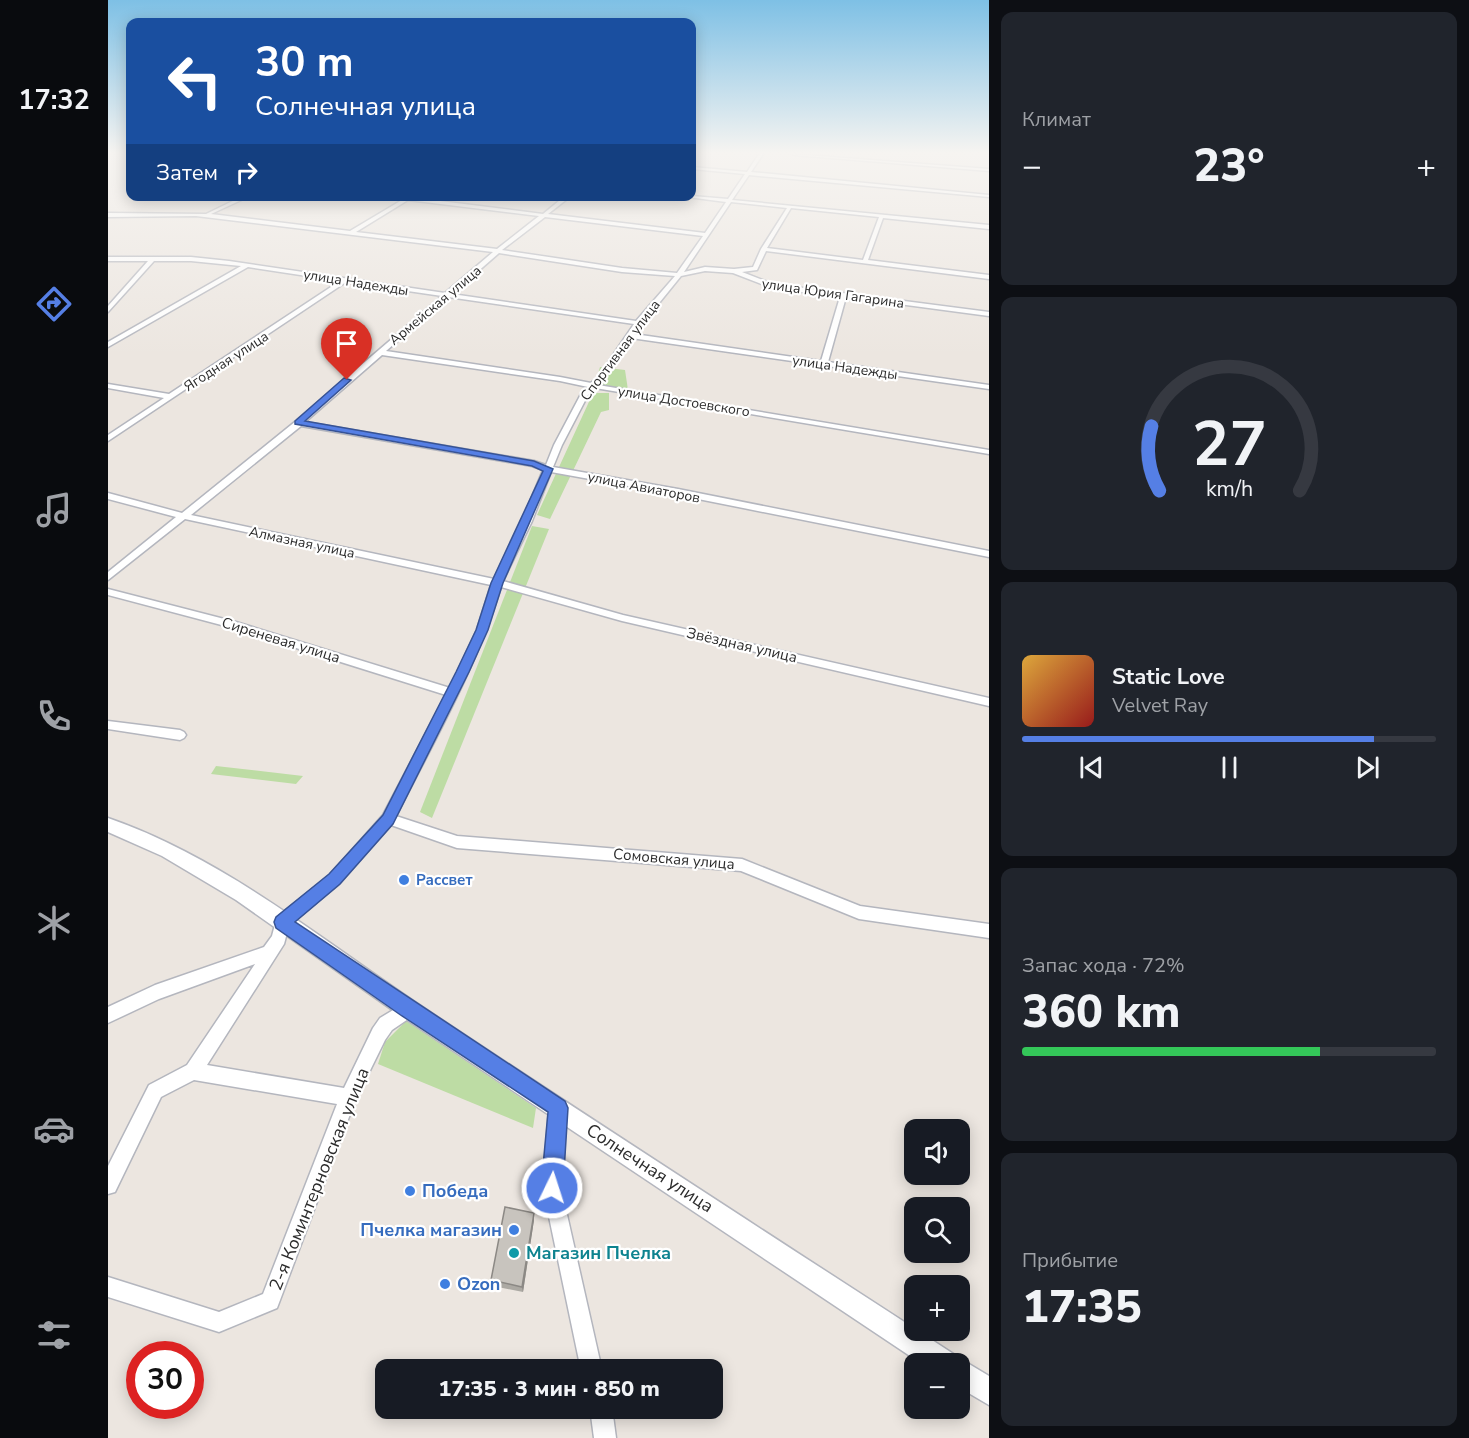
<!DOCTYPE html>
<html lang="ru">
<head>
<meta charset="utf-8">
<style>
	:root { --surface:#171b24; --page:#20242c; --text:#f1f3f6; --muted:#9ea1a6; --line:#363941; --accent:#557fe5 }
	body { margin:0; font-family:"Nunito Sans",sans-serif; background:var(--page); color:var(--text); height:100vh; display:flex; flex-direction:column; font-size:22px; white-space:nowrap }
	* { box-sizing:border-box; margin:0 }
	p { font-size:20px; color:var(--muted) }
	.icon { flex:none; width:33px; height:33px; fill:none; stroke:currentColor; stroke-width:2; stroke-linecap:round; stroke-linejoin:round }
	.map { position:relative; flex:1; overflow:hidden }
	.sheet { display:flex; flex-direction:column; gap:12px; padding:12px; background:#0d0f14; width:480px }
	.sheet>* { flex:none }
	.guide { position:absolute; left:18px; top:18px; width:570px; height:183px; border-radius:12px; box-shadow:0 3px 15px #0003; background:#1a4fa0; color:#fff; overflow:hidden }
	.tools { position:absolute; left:796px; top:1119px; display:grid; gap:12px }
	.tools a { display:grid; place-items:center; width:66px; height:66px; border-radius:12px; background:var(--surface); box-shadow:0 3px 15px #0003; font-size:30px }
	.speed { position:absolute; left:18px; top:1341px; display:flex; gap:12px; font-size:30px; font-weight:700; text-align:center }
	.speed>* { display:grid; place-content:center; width:78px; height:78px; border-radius:50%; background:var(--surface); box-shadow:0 3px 15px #0003; line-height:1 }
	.speed .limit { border:9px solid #d22; background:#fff; color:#111 }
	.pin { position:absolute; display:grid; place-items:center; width:51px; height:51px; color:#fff; margin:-62px -26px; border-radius:50% 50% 50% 0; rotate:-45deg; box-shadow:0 0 6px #0007 }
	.pin .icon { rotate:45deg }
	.me { position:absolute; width:66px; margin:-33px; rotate:4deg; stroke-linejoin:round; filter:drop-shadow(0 0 4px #0008) }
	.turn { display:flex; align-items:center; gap:21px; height:126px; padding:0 30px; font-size:27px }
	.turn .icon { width:78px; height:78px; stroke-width:2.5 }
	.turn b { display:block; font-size:42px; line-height:51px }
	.then { display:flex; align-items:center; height:57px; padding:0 30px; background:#0003; gap:12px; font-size:22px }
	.big { font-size:45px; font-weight:800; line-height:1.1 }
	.sheet .widget { flex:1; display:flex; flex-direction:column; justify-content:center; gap:9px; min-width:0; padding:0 21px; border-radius:12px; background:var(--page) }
	.sheet .dial { align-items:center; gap:0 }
	.dial svg { height:156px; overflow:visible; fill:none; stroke:var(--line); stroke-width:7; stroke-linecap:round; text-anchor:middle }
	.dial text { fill:var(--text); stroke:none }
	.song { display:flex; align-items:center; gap:18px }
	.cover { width:72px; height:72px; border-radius:9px; background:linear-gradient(135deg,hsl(40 70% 55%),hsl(0 70% 35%)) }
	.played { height:6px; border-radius:3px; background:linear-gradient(90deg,var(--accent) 85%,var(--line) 85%) }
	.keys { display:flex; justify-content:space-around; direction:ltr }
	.heat { display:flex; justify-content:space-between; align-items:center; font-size:33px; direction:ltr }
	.charge { height:9px; border-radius:4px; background:linear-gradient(90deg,#34c759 72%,var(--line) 0) }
	.trip { position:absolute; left:267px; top:1359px; width:348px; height:60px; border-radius:12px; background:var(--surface); box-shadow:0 3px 15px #0003; font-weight:800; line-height:60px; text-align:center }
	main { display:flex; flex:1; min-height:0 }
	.dock { display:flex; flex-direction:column; width:108px; justify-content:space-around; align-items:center; background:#090b0e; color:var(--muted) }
	.dock .icon { width:42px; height:42px }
	.dock .active { color:var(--accent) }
	.dock b { font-size:27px; color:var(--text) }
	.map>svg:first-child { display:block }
	.green { fill:#bddca4 }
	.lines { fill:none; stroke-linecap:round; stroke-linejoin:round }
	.minor-casing { stroke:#b4b6be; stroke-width:3 }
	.tertiary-casing { stroke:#b4b6be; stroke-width:3 }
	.minor { fill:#fff; fill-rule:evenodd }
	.tertiary { fill:#fff; fill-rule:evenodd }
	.wall { fill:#aca9a3 }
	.shaded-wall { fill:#8c8985 }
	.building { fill:#c8c4be; stroke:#8c8985; stroke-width:1.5 }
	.route { fill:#557fe5; stroke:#375395; stroke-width:1.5 }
	.shop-dot { fill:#3f7fe0; stroke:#fff; stroke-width:2 }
	.culture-dot { fill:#0f9aa8; stroke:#fff; stroke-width:2 }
	.labels { text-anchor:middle; stroke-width:4.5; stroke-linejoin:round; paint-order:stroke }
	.far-street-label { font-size:14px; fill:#2c2c2c; stroke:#fff }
	.street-label { font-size:15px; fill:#2c2c2c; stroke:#fff }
	.shop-label { font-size:15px; font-weight:bold; fill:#366cbe; stroke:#fff; text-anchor:start }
	.near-street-label { font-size:18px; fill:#2c2c2c; stroke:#fff }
	.near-shop-label { font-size:18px; font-weight:bold; fill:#366cbe; stroke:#fff; text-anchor:start }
	.near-culture-label { font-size:18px; font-weight:bold; fill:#0d838f; stroke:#fff; text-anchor:start }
</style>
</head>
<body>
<main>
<nav class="dock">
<b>17:32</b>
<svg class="icon active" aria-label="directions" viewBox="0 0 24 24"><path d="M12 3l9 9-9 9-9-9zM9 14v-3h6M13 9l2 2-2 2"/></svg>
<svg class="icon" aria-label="music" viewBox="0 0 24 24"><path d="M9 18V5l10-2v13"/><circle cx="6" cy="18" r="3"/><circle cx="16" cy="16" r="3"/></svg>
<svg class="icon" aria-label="phone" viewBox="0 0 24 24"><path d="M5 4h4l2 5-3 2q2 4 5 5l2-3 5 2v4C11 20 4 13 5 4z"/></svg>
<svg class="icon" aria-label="climate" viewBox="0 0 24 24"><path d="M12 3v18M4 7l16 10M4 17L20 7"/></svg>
<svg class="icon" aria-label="car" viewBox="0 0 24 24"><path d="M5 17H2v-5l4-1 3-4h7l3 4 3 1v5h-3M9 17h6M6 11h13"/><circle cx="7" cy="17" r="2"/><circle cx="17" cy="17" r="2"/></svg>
<svg class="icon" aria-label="filters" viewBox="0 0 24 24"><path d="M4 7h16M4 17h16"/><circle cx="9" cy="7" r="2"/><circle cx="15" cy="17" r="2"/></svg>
</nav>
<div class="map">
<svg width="881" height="1438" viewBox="0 0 881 1438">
	<rect width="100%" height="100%" fill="#ece6e0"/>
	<g class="green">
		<polygon points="492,367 517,370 520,390 512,392 487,384"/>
		<polygon points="485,393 501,393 501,410 493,412 442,519 429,515"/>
		<polygon points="424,526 441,529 324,818 312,812"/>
		<polygon points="108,766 195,776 188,784 103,774"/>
		<polygon points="298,1021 428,1108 425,1128 270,1064 277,1042"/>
	</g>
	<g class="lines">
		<defs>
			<g id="minor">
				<path d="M 651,154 L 655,154 L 643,172 L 881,195 L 881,197 L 641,175 L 624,200 L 881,225 L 881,229 L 775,218 L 760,260 L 881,275 L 881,279 L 658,251 L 649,270 L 634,272 L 665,284 L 881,312 L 881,316 L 738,297 L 720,362 L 881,385 L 881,389 L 523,338 L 490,385 L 881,450 L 881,454 L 487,388 L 480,395 L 454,445 L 445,467 L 570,489 L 881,551 L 881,557 L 570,495 L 443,472 L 424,521 L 395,581 L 515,615 L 881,698 L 881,706 L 514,621 L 393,587 C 368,668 326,741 288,816 L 349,836 L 634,859 L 752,906 L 881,924 L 881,938 L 751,919 L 633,871 L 349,848 L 283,825 L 231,884 L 181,925 L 176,944 L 99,1065 L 236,1088 L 265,1028 L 272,1018 L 300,1001 L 306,1003 L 308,1009 L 306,1015 L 284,1030 L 277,1040 L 247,1101 L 169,1308 L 111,1332 L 0,1297 L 0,1277 L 111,1312 L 155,1294 L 229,1104 L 86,1080 L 53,1097 L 7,1192 L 0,1194 L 0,1166 L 41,1085 L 79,1065 L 147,964 L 51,999 L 0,1023 L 0,1007 L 47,985 L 156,947 L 164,936 L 169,917 L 221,876 L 275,815 L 338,695 L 121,627 L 0,595 L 0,589 L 128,622 L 342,688 L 369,630 L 383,585 L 77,519 L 0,580 L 0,572 L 68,517 L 0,499 L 0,493 L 74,513 L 188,421 L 334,296 L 238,282 L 0,441 L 0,435 L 56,398 L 0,388 L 0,384 L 61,394 L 232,281 L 140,267 L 0,347 L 0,342 L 133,266 L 83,261 L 46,261 L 0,312 L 0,306 L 40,261 L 0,261 L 0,257 L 83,257 L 121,261 L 337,293 L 385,252 L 88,216 L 0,217 L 0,213 L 98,214 L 135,196 L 142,196 L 103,214 L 242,231 L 294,200 L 275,196 L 300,197 L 435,214 L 457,196 L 463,196 L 440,214 L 597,233 L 618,202 L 572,196 L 584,196 L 620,199 L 637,174 L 584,169 L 584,167 L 639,172 ZM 300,200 L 431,216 L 389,249 L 248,232 ZM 623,202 L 679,208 L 653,249 L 645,267 L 626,269 L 597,267 L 576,272 ZM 683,208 L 771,217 L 755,260 L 659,248 ZM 437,217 L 595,236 L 569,273 L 514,268 L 394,250 ZM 391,253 L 514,272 L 567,276 L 528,321 L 344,294 ZM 597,271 L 625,273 L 664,288 L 732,297 L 713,361 L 526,334 L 573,276 ZM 340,297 L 526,324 L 490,377 L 483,383 L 452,377 L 278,351 ZM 274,355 L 452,381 L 480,387 L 473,394 L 446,445 L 438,465 L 426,461 L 197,422 ZM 193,426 L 424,466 L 435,470 L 414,521 L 386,579 L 83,515 Z"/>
				<polygon points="684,154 881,169 881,171 686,155"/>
				<polygon points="0,721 72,730 76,732 78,735 76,738 72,740 0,729"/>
				<polygon points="450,1099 456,1102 459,1108 453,1188 494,1370 473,1370 435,1188 441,1108 444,1102"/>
				<polygon points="482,1408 504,1408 508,1438 486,1438"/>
			</g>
			<path id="tertiary" d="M 0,818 C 113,857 209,936 307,1002 C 485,1121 669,1239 847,1355 L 850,1361 L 861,1364 L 881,1376 L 881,1405 L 852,1388 L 852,1364 L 814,1364 L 293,1016 L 128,900 L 54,856 L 0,832 Z"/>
		</defs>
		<use href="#minor" class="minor-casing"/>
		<use href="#tertiary" class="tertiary-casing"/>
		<use href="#minor" class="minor"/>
		<use href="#tertiary" class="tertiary"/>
	</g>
	<polygon class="wall" points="426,1220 415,1292 385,1286 383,1280"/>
	<polygon class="shaded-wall" points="426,1213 426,1220 415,1292 414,1287"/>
	<polygon class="building" points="397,1207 426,1213 414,1287 383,1280"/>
	<linearGradient id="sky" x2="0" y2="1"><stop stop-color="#7ec0e5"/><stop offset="0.43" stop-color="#f6f4f1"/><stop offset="1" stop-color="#f6f4f1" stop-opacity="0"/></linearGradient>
	<rect width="881" height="355" fill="url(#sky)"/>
	<polygon class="route" points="236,378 243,380 197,421 426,461 445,469 395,583 380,630 361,672 285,824 232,884 187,922 457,1101 460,1108 455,1188 451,1196 444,1199 437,1196 433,1188 440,1112 294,1016 168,928 166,922 168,917 221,874 275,815 348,672 368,630 383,583 435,471 424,466 187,424 187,421"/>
	<g class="shop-dot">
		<circle cx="296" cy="880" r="6"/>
		<circle cx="302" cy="1191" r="6"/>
		<circle cx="406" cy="1230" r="6"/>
		<circle cx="337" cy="1284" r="6"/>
	</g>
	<circle class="culture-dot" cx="406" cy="1253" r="6"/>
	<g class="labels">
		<g class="far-street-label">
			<text transform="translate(248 282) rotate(9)" y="5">улица Надежды</text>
			<text transform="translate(725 293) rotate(8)" y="5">улица Юрия Гагарина</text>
			<text transform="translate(327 305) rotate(-40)" y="5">Армейская улица</text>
			<text transform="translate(512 350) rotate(-53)" y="5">Спортивная улица</text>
			<text transform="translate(118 361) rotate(-33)" y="5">Ягодная улица</text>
			<text transform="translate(737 367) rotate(8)" y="5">улица Надежды</text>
			<text transform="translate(576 401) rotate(9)" y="5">улица Достоевского</text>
			<text transform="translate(536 487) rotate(11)" y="5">улица Авиаторов</text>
			<text transform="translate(194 542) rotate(12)" y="5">Алмазная улица</text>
		</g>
		<g class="street-label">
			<text transform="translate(173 640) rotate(17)" y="5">Сиреневая улица</text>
			<text transform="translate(634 645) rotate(13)" y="5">Звёздная улица</text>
			<text transform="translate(566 859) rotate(5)" y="5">Сомовская улица</text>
		</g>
		<g class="shop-label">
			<text x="308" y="885">Рассвет</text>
		</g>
		<g class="near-street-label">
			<text transform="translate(542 1168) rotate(33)" y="6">Солнечная улица</text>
			<text transform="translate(211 1179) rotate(-68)" y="6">2-я Коминтерновская улица</text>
		</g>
		<g class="near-shop-label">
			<text x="314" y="1197">Победа</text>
			<text x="394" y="1236" text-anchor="end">Пчелка магазин</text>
			<text x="349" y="1290">Ozon</text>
		</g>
		<g class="near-culture-label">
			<text x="418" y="1259">Магазин Пчелка</text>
		</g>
	</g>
</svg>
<div class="tools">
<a><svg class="icon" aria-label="sound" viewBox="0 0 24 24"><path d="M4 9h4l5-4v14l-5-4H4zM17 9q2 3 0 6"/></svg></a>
<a><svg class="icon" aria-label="search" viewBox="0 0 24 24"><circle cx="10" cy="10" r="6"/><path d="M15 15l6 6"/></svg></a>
<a>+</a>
<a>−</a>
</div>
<div class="speed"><div class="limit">30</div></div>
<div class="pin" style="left:239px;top:380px;background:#d93025"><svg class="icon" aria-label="arrive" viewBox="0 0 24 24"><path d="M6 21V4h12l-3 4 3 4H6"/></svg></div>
<svg class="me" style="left:444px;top:1188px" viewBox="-20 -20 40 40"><circle r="17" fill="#557fe5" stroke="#fff" stroke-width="3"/><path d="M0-11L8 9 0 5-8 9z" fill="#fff"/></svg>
<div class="trip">17:35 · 3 мин · 850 m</div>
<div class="guide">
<div class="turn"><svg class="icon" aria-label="left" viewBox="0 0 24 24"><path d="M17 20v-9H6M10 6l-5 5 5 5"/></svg><div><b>30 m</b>Солнечная улица</div></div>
<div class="then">Затем<svg class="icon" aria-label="right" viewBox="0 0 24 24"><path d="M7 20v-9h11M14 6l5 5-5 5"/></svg></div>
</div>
</div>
<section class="sheet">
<div class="widget"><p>Климат</p>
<div class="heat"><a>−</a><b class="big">23°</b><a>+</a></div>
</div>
<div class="widget dial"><svg viewBox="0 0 100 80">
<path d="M14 69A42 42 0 1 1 86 69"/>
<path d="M14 69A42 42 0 0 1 10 36" stroke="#557fe5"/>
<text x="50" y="56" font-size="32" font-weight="700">27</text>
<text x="50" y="72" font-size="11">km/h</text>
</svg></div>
<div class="widget">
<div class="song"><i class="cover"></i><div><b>Static Love</b><p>Velvet Ray</p></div></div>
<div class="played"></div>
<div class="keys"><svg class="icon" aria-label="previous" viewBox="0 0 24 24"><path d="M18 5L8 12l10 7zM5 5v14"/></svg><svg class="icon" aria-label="pause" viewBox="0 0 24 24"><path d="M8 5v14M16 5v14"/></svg><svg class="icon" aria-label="next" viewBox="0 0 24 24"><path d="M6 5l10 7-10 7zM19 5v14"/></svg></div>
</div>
<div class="widget"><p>Запас хода · 72%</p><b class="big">360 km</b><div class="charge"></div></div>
<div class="widget"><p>Прибытие</p><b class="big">17:35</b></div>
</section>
</main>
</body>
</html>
